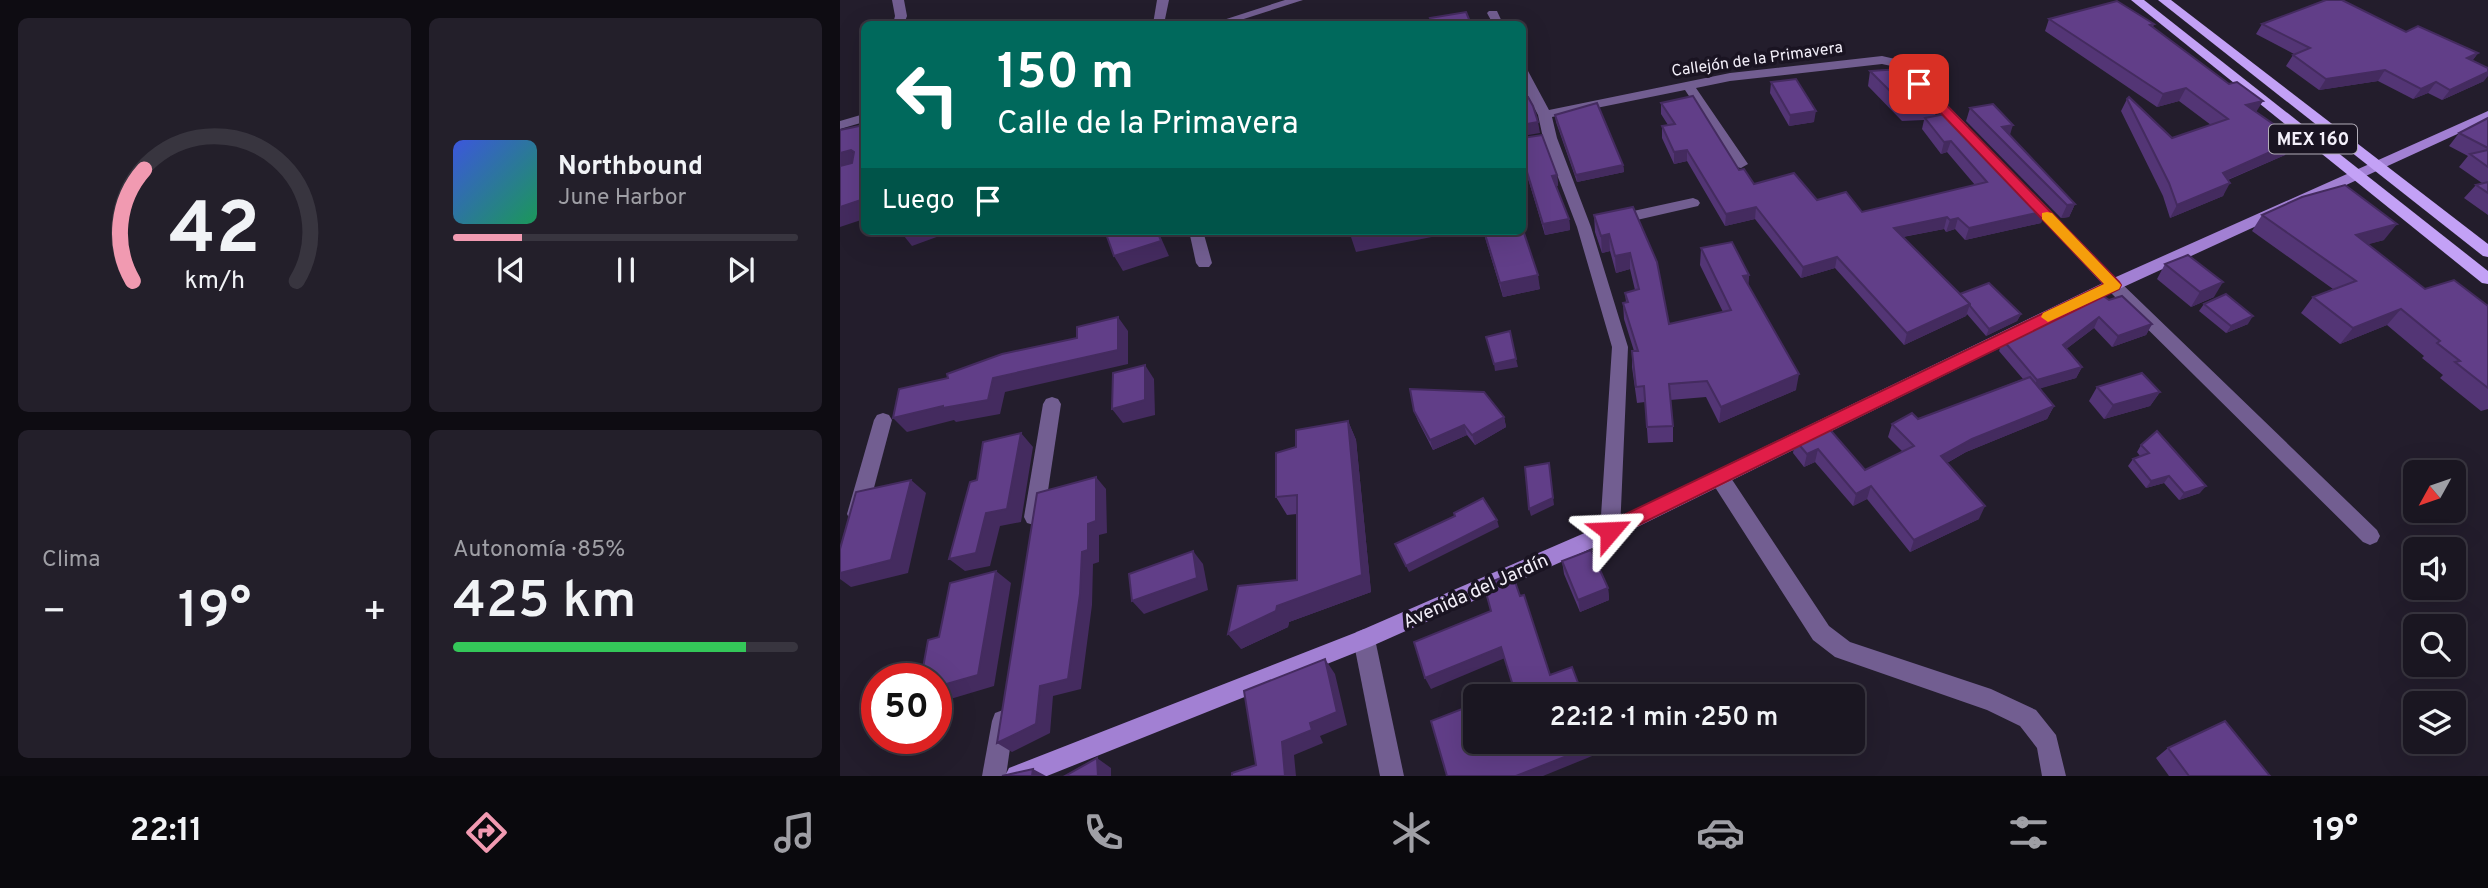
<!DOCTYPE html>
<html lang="es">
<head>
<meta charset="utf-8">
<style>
	:root { --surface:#1a1621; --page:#231f2a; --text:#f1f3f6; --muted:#9f9fa5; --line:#38353f; --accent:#f19ab1 }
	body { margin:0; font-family:Overpass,sans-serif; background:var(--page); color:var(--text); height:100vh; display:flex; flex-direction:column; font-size:26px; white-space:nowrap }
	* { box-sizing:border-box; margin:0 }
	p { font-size:23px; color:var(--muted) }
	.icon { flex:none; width:38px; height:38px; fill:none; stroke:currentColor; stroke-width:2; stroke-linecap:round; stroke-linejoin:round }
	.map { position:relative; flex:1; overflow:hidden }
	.details { display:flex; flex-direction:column; gap:18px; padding:18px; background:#0e0c12; width:840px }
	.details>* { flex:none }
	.top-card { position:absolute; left:21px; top:21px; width:665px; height:214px; border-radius:10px; box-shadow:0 7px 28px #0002,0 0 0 2px var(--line); background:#00695c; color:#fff; overflow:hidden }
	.needle { width:46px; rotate:230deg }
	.controls { position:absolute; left:1563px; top:460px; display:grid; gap:14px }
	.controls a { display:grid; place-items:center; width:63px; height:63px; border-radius:10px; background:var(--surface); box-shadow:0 7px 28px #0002,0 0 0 2px var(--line); font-size:35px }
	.speed { position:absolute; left:21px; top:663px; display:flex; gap:14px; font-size:35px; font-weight:700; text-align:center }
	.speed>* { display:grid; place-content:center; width:91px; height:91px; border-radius:50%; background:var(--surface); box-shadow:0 7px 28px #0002,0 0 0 2px var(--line); line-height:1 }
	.speed .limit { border:10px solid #d22; background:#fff; color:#111 }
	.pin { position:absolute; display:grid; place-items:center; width:60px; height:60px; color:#fff; margin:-30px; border-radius:14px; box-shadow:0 4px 10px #0006 }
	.me { position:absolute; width:77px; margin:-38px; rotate:64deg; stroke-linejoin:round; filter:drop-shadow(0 0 5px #0008) }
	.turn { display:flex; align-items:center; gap:24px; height:147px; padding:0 21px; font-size:32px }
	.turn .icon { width:91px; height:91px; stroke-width:2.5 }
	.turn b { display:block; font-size:49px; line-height:60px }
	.then { display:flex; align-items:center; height:66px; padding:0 21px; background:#0003; gap:14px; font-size:26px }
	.big { font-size:52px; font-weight:600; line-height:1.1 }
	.details .card { flex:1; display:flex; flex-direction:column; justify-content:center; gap:10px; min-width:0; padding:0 24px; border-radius:10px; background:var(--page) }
	.details .dial { align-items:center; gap:0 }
	.dial svg { height:182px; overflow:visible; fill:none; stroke:var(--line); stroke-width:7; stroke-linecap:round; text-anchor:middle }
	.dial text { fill:var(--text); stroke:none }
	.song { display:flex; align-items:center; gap:21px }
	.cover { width:84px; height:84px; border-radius:10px; background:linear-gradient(135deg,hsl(230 70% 55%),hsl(150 70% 35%)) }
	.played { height:7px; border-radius:4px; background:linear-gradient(90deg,var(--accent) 20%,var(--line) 20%) }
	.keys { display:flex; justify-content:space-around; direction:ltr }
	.heat { display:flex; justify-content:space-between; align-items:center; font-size:38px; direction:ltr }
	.charge { height:10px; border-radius:5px; background:linear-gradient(90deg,#34c759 85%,var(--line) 0) }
	.details .tiles { flex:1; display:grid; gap:18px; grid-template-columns:repeat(2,1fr) }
	.trip { position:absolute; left:623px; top:684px; width:402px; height:70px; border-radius:10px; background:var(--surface); box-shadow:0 7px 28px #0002,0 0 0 2px var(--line); font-weight:600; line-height:70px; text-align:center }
	.tabs { display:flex; height:112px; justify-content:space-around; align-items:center; background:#0a090d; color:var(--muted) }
	.tabs .icon { width:49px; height:49px }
	.tabs .selected { color:var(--accent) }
	.tabs b { font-size:32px; color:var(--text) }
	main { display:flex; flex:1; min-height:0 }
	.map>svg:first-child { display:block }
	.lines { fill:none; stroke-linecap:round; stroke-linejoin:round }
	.street { fill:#725e91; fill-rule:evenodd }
	.secondary { fill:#a280d3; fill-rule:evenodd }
	.primary { fill:#c3a1f6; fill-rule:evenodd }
	.wall { fill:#533575 }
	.shaded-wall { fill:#442b5f }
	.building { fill:#613e88; stroke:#442b5f; stroke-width:2 }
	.route { fill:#e11d48; stroke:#92132f; stroke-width:2 }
	.slow { fill:#f59e0b }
	.labels { text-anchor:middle; stroke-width:7; stroke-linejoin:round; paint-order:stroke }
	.far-street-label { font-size:16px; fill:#f3eff9; stroke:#1a1422 }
	.shield { fill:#1a1422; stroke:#b2adb8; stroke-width:2 }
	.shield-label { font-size:18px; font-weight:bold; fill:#f3eff9 }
	.street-label { font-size:19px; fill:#f3eff9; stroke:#1a1422 }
</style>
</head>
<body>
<main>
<section class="details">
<div class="tiles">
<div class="card dial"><svg viewBox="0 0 100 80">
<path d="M14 69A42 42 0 1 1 86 69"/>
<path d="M14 69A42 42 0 0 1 19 20" stroke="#f19ab1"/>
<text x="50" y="56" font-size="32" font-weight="700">42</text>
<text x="50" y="72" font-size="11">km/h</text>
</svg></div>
<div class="card">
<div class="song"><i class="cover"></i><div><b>Northbound</b><p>June Harbor</p></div></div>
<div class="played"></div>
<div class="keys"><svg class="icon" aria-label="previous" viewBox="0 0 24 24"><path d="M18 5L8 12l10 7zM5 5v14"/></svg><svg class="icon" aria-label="pause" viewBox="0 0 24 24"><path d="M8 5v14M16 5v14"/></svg><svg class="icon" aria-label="next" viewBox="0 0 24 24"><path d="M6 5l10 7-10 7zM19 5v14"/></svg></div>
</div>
<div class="card"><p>Clima</p>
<div class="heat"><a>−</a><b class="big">19°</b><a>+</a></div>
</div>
<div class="card"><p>Autonomía · 85%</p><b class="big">425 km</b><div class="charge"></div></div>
</div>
</section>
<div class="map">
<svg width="1648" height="776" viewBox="0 0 1648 776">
	<rect width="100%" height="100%" fill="#231d2c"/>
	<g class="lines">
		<g class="street">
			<polygon points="52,0 64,0 67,16 64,24 53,24 55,16"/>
			<polygon points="317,0 329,0 324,24 313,24"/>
			<polygon points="445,0 463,0 388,24 371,24"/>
			<polygon points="649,11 657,11 663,24 653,24 647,13"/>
			<polygon points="1042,56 1064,61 1128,126 1128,132 1118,132 1056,67 1042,64 890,81 856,88 908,164 901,168 896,167 845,90 712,117 717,138 751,227 788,347 780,531 777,537 770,540 763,537 760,531 772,347 737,227 703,138 698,115 682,84 682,67 688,71 709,110 890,73"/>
			<polygon points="24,114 24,122 0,129 0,121"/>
			<polygon points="1189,192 1194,194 1279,281 1537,530 1540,536 1537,542 1530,545 1523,542 1267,289 1184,200 1182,197"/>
			<polygon points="853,198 858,200 860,203 858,206 775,225 768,220 775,215"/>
			<polygon points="349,231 363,231 372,263 369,267 359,267 356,263"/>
			<polygon points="212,397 218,399 221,404 204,517 201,523 194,525 187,523 184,517 203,404 206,399"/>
			<polygon points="43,413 49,415 52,420 27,514 24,520 17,522 10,520 7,514 34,420 37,415"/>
			<polygon points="880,470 887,472 989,626 1010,642 1151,689 1196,710 1216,735 1226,776 1202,776 1197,748 1180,726 1147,710 995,657 973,640 873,484 871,478 873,472"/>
			<polygon points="524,629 532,632 535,639 564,776 540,776 513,639 516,632"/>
			<polygon points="163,710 171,713 174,721 166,776 142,776 152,721 155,713"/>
		</g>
		<polygon class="secondary" points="1648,111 1648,120 1279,289 777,537 532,646 207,776 165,776 169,768 517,632 763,525 1267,281"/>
		<g class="primary">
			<polygon points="1291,0 1304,0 1648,271 1648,284 1642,283"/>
			<polygon points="1318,0 1331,0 1648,244 1648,257 1643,256"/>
		</g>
	</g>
	<g class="wall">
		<polygon points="1209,19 1314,24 1313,27 1447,138 1445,155 1388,180 1383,196 1330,218 1323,196 1281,111 1287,99 1332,138 1371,125 1339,101 1317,107 1205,31"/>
		<polygon points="1422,24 1566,32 1638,53 1632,61 1644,81 1602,100 1588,93 1573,99 1538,81 1479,90 1446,66 1453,55 1454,54 1416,34"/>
		<polygon points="1030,71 1098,105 1095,116 1205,211 1201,223 1125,240 1115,229 1106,232 1104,229 1063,237 1120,294 1181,314 1177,321 1146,336 1127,314 1126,316 1064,345 995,268 961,278 915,219 885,226 847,161 834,164 822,138 822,126 828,125 821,114 821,103 899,170 914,184 1022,212 1135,185 1107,152 1101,154 1082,129 1084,120 1062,121 1028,86"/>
		<polygon points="931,82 974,122 949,126 930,93"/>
		<polygon points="1130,108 1169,135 1235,204 1229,217 1221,218 1126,121"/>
		<polygon points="715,115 783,165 784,172 737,182 716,122"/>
		<polygon points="1648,118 1648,215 1624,198 1636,185 1642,183 1619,167 1628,156 1609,146 1619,133"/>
		<polygon points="682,138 717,175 718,186 716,186 729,219 730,230 705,235 686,172 682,173"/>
		<polygon points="793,207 829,324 883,312 860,265 861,248 909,275 908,285 956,390 879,423 866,397 830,400 833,426 833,442 808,443 805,402 797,403 792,367 792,351 794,351 784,319 783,303 786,302 785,293 795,290 790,269 776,273 770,251 762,253 755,232 754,215"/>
		<polygon points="1422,215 1544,240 1528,244 1585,289 1648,306 1648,409 1641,411 1600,378 1603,375 1582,358 1584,356 1547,325 1500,344 1461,313 1473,297 1493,289 1412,231"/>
		<polygon points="643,231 682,231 700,289 663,297"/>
		<polygon points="1325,264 1374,297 1351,307 1317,279"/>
		<polygon points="1269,300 1312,324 1306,335 1272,347 1254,328 1226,349 1242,367 1236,378 1200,388 1214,406 1207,419 1126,452 1107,463 1139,519 1070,552 1027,499 1013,506 975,462 964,467 953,453 955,440 986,425 1025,470 1063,452 1048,437 1052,424 1078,419 1183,379 1159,351 1163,340"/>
		<polygon points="1364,304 1408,324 1386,333 1359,311"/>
		<polygon points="1257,387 1320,392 1310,406 1264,419 1249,401"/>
		<polygon points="574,411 664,417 666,427 635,445 627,435 593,450 578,421"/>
		<polygon points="508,421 516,440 531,592 449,622 448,627 401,649 457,580 457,514 447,515 436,497 456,447"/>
		<polygon points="1301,445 1360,493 1339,500 1324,483 1306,488 1288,466 1293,459 1300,456 1297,452"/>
		<polygon points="722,561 768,588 769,600 740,612 724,574"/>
		<polygon points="1328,748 1430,776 1329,776 1316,758"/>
	</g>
	<g class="shaded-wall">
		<polygon points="1638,53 1630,64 1627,58"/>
		<polygon points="1545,70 1538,81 1479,90 1486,79"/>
		<polygon points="1648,72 1648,76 1644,81 1602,100 1610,90"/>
		<polygon points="1596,82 1588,93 1573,99 1581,89"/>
		<polygon points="1346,88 1339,101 1317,107 1323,94"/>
		<polygon points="1423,101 1415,114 1406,105"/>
		<polygon points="976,111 974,122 949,126 950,115"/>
		<polygon points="698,122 700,133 682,136 682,125"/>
		<polygon points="1173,125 1169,138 1162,127"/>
		<polygon points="1449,135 1441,147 1453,142 1445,155 1375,185 1383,173 1445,136"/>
		<polygon points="1111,141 1107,152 1101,154 1104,142"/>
		<polygon points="11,150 23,165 0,172 0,153"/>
		<polygon points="847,150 847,161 834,164 834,152"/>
		<polygon points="682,162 684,162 686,172 682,173"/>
		<polygon points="783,165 784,172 737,182 736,175"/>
		<polygon points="717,175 718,186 714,187 712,176"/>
		<polygon points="1390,183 1383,196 1330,218 1337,205"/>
		<polygon points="24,199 24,219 0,227 0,207"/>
		<polygon points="1235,204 1229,217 1221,218 1227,205"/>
		<polygon points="916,207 915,219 885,226 886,214"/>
		<polygon points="1205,211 1201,223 1125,240 1129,228"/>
		<polygon points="1107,217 1104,229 1051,239 1054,228"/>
		<polygon points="1118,218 1115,229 1106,232 1110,220"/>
		<polygon points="729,219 730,230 705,235 703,224"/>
		<polygon points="1557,224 1544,240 1504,251 1516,235"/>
		<polygon points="60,231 113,231 72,246"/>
		<polygon points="317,231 318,231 329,256 283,271 274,256"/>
		<polygon points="524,231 617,231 617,232 516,252 510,234"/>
		<polygon points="769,234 770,251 762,253 761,236"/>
		<polygon points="790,253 790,269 776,273 775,256"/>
		<polygon points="997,257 995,268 961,278 963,267"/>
		<polygon points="698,275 700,289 663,297 660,283"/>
		<polygon points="909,275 908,291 903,276"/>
		<polygon points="1383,282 1374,297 1351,307 1360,292"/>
		<polygon points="1130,304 1126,316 1064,345 1067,333"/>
		<polygon points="1561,309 1547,325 1500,344 1513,328"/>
		<polygon points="1181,314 1177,321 1146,336 1149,329"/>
		<polygon points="1413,316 1408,324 1386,333 1391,326"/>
		<polygon points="278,317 288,331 288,364 165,392 160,414 116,422 114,420 67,432 53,418 153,378 278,350"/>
		<polygon points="1259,317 1254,328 1217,356 1223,345"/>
		<polygon points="1312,324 1306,335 1272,347 1278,336"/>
		<polygon points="676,359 678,367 655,371 654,364"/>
		<polygon points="305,365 314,379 315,415 283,423 272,409"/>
		<polygon points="1242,367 1236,378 1192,391 1197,380"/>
		<polygon points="959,374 956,390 879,423 881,407"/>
		<polygon points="1320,392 1310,406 1264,419 1273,405"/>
		<polygon points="1214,406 1207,419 1126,452 1096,469 1101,456 1132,439"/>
		<polygon points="664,417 666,427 635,445 632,435"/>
		<polygon points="508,421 516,440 531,592 449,622 448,627 401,649 388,634 437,606 522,575"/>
		<polygon points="624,425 627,435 593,450 590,440"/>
		<polygon points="181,433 193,447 181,522 160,526 150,566 125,571 109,559 146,513"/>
		<polygon points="978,449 975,462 964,467 967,454"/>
		<polygon points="709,463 714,505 691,516 689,509"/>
		<polygon points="1329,476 1324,483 1306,488 1311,481"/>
		<polygon points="256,477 266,489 267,533 259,535 259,562 253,564 252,605 241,689 213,696 210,733 172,752 157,743 200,686 242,552"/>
		<polygon points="71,480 86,493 68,573 11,587 0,579 0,573"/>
		<polygon points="1031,486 1027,499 1013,506 1016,494"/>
		<polygon points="1366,486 1360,493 1339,500 1344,493"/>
		<polygon points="1145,506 1139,519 1070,552 1074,540"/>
		<polygon points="657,520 659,527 569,572 566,566"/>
		<polygon points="353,551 363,564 368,590 304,614 292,601"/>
		<polygon points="156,571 171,583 154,686 97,703 96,687"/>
		<polygon points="768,588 769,600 740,612 738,600"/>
		<polygon points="661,647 665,658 591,689 585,678"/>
		<polygon points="485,659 495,674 507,725 480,736 483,743 454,755 456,776 445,776 442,742 470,723"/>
		<polygon points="760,743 762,752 703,776 676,776"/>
		<polygon points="257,758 271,768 271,776 258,776"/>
		<polygon points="193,769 206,776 192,776"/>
	</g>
	<g class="building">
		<polygon points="1486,0 1502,0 1566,32 1578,26 1638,53 1627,58 1648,68 1648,72 1610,90 1596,82 1581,89 1545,70 1486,79 1453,55 1470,48 1422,24"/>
		<polygon points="1277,1 1314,24 1310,25 1389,84 1397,82 1423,101 1406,105 1449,135 1445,136 1453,142 1383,173 1390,183 1337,205 1329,183 1287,99 1289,97 1332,138 1388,119 1346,88 1323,94 1209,19"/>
		<polygon points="626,12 631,24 593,24 590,18"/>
		<polygon points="1060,69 1098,105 1066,107 1030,71"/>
		<polygon points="956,79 976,111 950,115 931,82"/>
		<polygon points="853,96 899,170 904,169 914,184 954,173 977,200 1006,192 1022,212 1147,182 1111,141 1104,142 1085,118 1110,113 1205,211 1129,228 1118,218 1110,220 1107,217 1054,228 1130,304 1067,333 997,257 963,267 916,207 886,214 847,150 834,152 822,126 835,124 821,103"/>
		<polygon points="688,97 693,106 698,122 682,125 682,98"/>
		<polygon points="757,103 783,165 736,175 715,115"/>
		<polygon points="1153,104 1173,125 1162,127 1235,204 1227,205 1130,108"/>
		<polygon points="1648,118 1648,148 1619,133"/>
		<polygon points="24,125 24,199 0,207 0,166 12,163 14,152 11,150 0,153 0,130"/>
		<polygon points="702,135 717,175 712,176 729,219 703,224 684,162 682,162 682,138"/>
		<polygon points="1648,150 1648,167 1630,154"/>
		<polygon points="1648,182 1648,193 1636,185"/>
		<polygon points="1505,185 1557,224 1516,235 1585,289 1614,280 1648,306 1648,388 1615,362 1620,361 1597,343 1600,341 1561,309 1513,328 1473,297 1516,281 1422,215 1462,197"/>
		<polygon points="793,207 817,262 829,324 891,310 861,248 892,242 909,275 903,276 959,374 881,407 867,381 829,384 833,426 807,427 804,386 796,387 792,351 798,351 783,303 788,302 785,293 799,289 790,253 775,256 769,234 761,236 754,215"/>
		<polygon points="682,227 698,275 660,283 644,231 682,231"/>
		<polygon points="265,231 317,231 321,241 274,256"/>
		<polygon points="510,231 524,231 510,234"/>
		<polygon points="1348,255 1383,282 1360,292 1325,264"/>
		<polygon points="1149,283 1181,314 1149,329 1130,306 1130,304 1120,294"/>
		<polygon points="1259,293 1269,300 1282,296 1312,324 1278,336 1259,317 1223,345 1242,367 1197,380 1163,340"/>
		<polygon points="1386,294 1413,316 1391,326 1364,304"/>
		<polygon points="278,317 278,350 153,378 148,400 103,408 103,406 53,418 59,389 108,378 107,374 162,354 237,338 237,327"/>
		<polygon points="670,331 676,359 654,364 646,337"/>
		<polygon points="305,365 305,400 272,409 273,373"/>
		<polygon points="1302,373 1320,392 1273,405 1257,387"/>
		<polygon points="1190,377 1214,406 1132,439 1101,456 1145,506 1074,540 1031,486 1016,494 978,449 967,454 955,440 986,425 1025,470 1074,446 1052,424 1072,413 1078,419"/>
		<polygon points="570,389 644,392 664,417 632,435 624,425 590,440 574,411"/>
		<polygon points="508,421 522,575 437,606 436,611 388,634 398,586 457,580 457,495 436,497 436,453 456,447 456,430"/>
		<polygon points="1317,431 1366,486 1344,493 1329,476 1311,481 1293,459 1309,453 1301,445"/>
		<polygon points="181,433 167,509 146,513 136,553 109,559 130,482 137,480 143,442"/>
		<polygon points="709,463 713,498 689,509 685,467"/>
		<polygon points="256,477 256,521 248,524 248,550 242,552 240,594 228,679 200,686 196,724 157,743 197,493"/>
		<polygon points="71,480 51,560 0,573 0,549 16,492"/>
		<polygon points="643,498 657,520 566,566 555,544 615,516 614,513"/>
		<polygon points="751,550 768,588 738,600 722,561"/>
		<polygon points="353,551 357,578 292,601 289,574"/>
		<polygon points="156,571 138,675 96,687 96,679 81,679 88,640 99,637 110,583"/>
		<polygon points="672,573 680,596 684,595 710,675 732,667 743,696 655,696 674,689 661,647 585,678 574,642 651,611 644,585"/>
		<polygon points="485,659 497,712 470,723 472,730 442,742 445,776 392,776 392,773 416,765 404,691"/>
		<polygon points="635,704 635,742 760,743 676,776 607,776 591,721"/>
		<polygon points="1385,721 1430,776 1349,776 1328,748"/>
		<polygon points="257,758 258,776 225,776"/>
		<polygon points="193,769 192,776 162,776"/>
	</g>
	<polygon class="route" points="1075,81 1083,81 1279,282 1281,285 1279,289 776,536 770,539 763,536 761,531 763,525 1264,284 1075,86"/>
	<polygon class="slow" points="1207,212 1212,213 1281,285 1279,289 1208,322 1201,317 1203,313 1264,284 1202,219 1202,213"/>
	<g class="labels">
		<g class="far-street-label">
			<text transform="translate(917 58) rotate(-8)" y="6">Callejón de la Primavera</text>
		</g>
		<rect class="shield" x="1429" y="124.5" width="88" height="29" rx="5"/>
		<g class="shield-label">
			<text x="1473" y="145">MEX 160</text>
		</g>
		<g class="street-label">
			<text transform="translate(635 590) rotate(-24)" y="7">Avenida del Jardín</text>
		</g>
	</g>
</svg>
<div class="controls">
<a><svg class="needle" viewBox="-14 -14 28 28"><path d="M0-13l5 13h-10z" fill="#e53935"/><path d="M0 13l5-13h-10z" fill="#9f9fa5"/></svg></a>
<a><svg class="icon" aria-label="sound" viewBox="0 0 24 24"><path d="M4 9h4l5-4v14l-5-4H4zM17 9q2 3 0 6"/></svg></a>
<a><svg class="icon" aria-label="search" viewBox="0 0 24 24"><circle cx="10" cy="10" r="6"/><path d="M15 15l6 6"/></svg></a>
<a><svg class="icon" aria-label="layers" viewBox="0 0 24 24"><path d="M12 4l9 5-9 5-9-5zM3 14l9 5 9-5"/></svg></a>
</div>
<div class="speed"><div class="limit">50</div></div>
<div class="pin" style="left:1079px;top:84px;background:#d93025"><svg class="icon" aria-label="arrive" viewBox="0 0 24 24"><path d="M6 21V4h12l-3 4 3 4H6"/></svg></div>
<svg class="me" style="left:770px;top:531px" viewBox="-20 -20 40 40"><path d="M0-17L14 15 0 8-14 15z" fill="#e11d48" stroke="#fff" stroke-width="4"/></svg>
<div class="trip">22:12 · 1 min · 250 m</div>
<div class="top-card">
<div class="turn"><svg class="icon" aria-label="left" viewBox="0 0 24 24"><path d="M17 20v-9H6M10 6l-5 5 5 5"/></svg><div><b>150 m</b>Calle de la Primavera</div></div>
<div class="then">Luego<svg class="icon" aria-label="arrive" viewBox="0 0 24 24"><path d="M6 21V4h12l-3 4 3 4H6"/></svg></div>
</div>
</div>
</main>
<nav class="tabs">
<b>22:11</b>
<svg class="icon selected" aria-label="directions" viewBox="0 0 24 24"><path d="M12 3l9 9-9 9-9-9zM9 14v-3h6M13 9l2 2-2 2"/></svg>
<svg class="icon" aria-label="music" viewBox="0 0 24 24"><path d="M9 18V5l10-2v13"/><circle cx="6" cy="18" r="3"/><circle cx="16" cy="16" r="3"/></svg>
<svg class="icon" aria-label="phone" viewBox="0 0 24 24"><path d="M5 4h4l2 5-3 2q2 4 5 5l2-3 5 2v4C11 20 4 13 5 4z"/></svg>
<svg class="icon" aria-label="climate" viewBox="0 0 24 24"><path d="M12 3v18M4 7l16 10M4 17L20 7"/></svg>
<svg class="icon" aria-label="car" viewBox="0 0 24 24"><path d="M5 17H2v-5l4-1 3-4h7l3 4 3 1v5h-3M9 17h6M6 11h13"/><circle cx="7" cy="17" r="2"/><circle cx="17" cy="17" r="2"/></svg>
<svg class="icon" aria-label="filters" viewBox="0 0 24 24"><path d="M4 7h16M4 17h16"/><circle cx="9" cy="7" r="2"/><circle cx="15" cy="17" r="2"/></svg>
<b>19°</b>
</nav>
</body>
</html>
